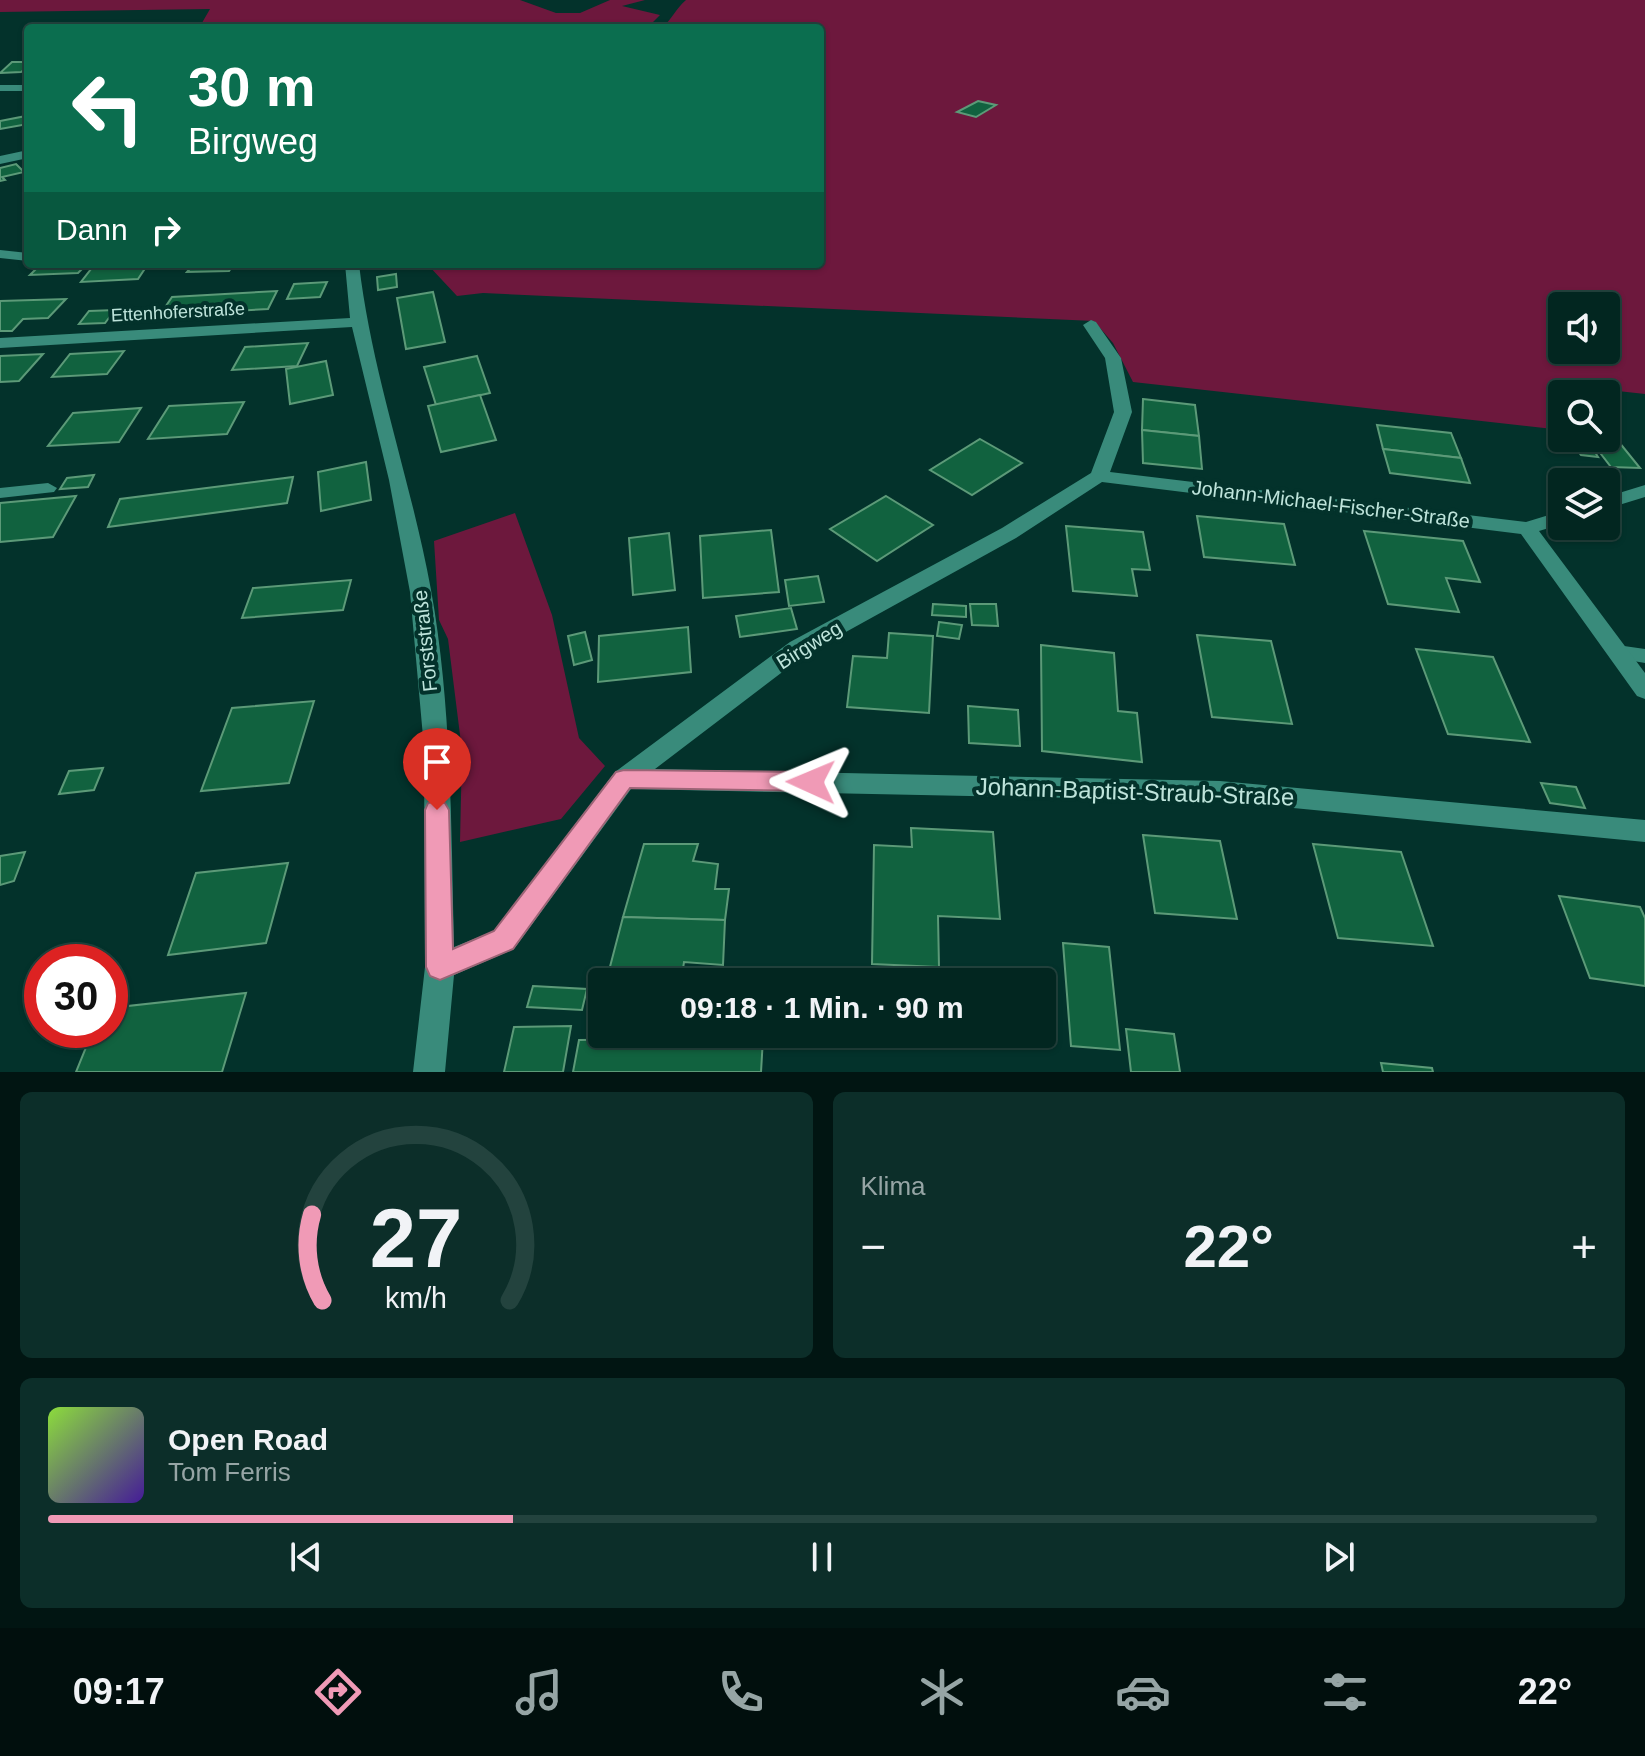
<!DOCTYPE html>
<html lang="de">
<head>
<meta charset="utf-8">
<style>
	:root { --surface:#022620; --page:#0c2e29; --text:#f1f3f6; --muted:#96a5a5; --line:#23433e; --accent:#f09ab6 }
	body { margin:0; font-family:Helvetica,sans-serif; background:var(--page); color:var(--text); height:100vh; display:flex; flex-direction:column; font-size:30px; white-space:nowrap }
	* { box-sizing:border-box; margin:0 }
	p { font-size:26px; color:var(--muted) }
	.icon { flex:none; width:44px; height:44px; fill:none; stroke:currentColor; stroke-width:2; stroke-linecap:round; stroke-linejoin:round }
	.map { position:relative; height:1072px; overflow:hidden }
	.sheet { display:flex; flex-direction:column; gap:20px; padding:20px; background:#011512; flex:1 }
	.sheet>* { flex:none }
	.guide { position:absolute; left:24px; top:24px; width:800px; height:244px; border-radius:8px; box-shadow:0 2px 6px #0004,0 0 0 2px var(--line); background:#0b6e4f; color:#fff; overflow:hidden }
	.controls { position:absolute; left:1548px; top:292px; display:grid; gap:16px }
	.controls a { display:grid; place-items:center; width:72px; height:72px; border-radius:8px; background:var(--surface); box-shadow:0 2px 6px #0004,0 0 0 2px var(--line); font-size:40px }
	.speed { position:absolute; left:24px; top:944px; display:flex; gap:16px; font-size:40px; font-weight:700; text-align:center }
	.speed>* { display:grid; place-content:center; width:104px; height:104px; border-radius:50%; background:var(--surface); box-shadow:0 2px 6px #0004,0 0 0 2px var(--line); line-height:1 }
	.speed .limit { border:12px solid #d22; background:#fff; color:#111 }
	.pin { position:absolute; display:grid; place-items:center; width:68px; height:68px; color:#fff; margin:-82px -34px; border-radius:50% 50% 50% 0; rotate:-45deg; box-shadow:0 0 8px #0007 }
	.pin .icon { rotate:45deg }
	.me { position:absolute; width:88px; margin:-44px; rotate:271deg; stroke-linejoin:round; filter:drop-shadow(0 0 6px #0008) }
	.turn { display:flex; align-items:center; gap:28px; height:168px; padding:0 32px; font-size:36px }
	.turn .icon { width:104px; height:104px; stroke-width:2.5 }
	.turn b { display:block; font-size:56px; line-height:68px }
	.then { display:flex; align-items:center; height:76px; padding:0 32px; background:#0003; gap:16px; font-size:30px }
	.big { font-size:60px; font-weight:800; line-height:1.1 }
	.sheet .card { flex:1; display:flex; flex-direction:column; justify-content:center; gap:12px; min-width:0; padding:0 28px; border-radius:12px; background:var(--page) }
	.sheet .dial { align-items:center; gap:0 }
	.dial svg { height:208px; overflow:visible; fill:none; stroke:var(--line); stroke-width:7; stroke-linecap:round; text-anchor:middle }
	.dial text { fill:var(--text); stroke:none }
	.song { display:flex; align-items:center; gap:24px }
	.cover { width:96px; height:96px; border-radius:12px; background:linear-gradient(135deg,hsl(90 70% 55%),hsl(260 70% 35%)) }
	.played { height:8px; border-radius:4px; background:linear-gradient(90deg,var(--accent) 30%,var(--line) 30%) }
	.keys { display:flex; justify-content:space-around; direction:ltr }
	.heat { display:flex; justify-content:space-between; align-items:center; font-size:44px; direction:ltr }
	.sheet .tiles { flex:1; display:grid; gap:20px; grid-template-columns:1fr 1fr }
	.card:last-child { grid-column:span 2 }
	.trip { position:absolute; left:588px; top:968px; width:468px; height:80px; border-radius:8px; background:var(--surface); box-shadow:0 2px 6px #0004,0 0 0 2px var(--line); font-weight:800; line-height:80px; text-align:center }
	.dock { display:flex; height:128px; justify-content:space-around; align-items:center; background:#010f0d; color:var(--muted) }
	.dock .icon { width:56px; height:56px }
	.dock .active { color:var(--accent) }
	.dock b { font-size:36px; color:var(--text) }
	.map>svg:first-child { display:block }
	.green { fill:#6d183d; fill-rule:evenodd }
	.building { fill:#11623f; stroke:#5c9a78; stroke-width:2 }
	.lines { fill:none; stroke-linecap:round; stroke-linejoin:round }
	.lane { fill:#398b7b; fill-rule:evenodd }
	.street { fill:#398b7b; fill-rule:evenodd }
	.route { fill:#f09ab6; stroke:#9c6476; stroke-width:2 }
	.labels { text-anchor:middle; stroke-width:8; stroke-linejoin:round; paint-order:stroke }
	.far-street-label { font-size:18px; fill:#bee4db; stroke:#03322b }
	.street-label { font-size:20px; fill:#bee4db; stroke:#03322b }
	.near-street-label { font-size:24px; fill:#bee4db; stroke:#03322b }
</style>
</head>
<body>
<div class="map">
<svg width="1645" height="1072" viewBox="0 0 1645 1072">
	<rect width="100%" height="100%" fill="#03322b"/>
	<g class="green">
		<polygon points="0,0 520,0 556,13 580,13 610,0 645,0 622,6 660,15 647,28 199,28 210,9 0,12"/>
		<path d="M 686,0 L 1645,0 L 1645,394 L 1554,384 L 1562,395 L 1562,430 L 1133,382 L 1113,343 L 1094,321 L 483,293 L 457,296 L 428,265 L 820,264 L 820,28 L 661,28 C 672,20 676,8 686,0 ZM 1562,306 L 1606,306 L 1606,350 L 1562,350 Z"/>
		<polygon points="515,513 552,615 579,738 605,766 561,819 460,842 462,751 448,639 439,620 434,541"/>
	</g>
	<g class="building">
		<polygon points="12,62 28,62 28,67 21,72 0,73"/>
		<polygon points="978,101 996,105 976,117 957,112"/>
		<polygon points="26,116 28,124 0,129 0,121"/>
		<polygon points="16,164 24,172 2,177 5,180 0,181 0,168"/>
		<polygon points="41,264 87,264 78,273 30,275"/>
		<polygon points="95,264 148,264 138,279 81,282"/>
		<polygon points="194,264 234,264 229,271 187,272"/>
		<polygon points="396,274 397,287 378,290 377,277"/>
		<polygon points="327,282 320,297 287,299 294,284"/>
		<polygon points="277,291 268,309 160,315 172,297"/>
		<polygon points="433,292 445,342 406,349 397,298"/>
		<polygon points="66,299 48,318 23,319 12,331 0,331 0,301"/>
		<polygon points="115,310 105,323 79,324 89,311"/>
		<polygon points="308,343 297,366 232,370 245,347"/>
		<polygon points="124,351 107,374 52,377 70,354"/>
		<polygon points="43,354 19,381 0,382 0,356"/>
		<polygon points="477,356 490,393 436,405 424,367"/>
		<polygon points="326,361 333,395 290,404 286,369"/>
		<polygon points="480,395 496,440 441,452 428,406"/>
		<polygon points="1143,399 1195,405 1199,436 1142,430"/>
		<polygon points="244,402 227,434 148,439 169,406"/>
		<polygon points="141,408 119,442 48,446 73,413"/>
		<polygon points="1377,425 1451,433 1461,458 1383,449"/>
		<polygon points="1142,430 1199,436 1202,469 1143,463"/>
		<polygon points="980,439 1022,463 972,495 930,470"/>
		<polygon points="1591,441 1619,442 1640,468 1611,467"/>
		<polygon points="1572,443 1590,444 1598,457 1581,455"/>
		<polygon points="1383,449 1461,458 1470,483 1390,473"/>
		<polygon points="366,462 371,500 321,511 318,472"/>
		<polygon points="94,475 88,487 60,489 67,478"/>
		<polygon points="293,477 287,503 108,527 120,499"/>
		<polygon points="76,496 53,537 0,542 0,503"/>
		<polygon points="886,496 933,525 877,561 830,529"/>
		<polygon points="1197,516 1284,524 1295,565 1204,557"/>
		<polygon points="1066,526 1143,532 1150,570 1132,569 1137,596 1073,591"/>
		<polygon points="771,530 779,592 703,598 700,536"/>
		<polygon points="1364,531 1463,541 1480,582 1446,578 1459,612 1388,604"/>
		<polygon points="669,533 675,590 633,595 629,538"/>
		<polygon points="818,576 824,602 789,606 785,580"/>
		<polygon points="351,580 343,610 242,618 253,588"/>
		<polygon points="933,604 966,606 966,617 932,615"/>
		<polygon points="970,604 996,604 998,626 972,625"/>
		<polygon points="791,608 797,629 740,637 736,616"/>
		<polygon points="939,622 962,625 959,639 937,636"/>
		<polygon points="688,627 691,672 598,682 599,636"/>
		<polygon points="585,632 592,660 574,665 568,636"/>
		<polygon points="889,633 933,636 929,713 847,707 853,656 887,658"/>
		<polygon points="1197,635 1271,641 1292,724 1212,717"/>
		<polygon points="1041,645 1114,653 1118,711 1137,713 1142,762 1042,751"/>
		<polygon points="1416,649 1493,657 1530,742 1448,734"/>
		<polygon points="314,701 289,783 201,791 232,708"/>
		<polygon points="968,706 1018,710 1020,746 969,743"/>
		<polygon points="103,768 94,790 59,794 69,771"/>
		<polygon points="1541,783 1576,787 1585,808 1550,803"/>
		<polygon points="911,828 993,832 1000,919 938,916 939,967 872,964 874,845 912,847"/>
		<polygon points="1143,835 1220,841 1237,919 1155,913"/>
		<polygon points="644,844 698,844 693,861 718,864 715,889 729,889 725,920 623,917"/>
		<polygon points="1313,844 1401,852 1433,946 1338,938"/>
		<polygon points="25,852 14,881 0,885 0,856"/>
		<polygon points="288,863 266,943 168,955 196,873"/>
		<polygon points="1559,896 1640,907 1645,918 1645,986 1590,978"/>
		<polygon points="623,917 725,920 723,965 684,962 681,982 606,982"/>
		<polygon points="1063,943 1109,947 1120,1050 1071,1046"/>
		<polygon points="533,986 587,989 582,1010 527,1007"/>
		<polygon points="246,993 222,1072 76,1072 93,1030 110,1030 110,1008"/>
		<polygon points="571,1026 563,1072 504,1072 514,1027"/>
		<polygon points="1126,1029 1174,1034 1180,1072 1131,1072"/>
		<polygon points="763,1038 761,1072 573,1072 579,1040"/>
		<polygon points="1381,1063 1432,1068 1433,1072 1383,1072"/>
	</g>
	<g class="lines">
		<g class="lane">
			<polygon points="0,250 28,253 28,261 0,258"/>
			<polygon points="48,483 57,488 54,492 0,498 0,488"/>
			<polygon points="1617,645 1645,649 1645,663 1610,657 1607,652 1610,647"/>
		</g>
		<g class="street">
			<rect x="0" y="85" width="28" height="6"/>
			<polygon points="28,150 28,158 0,164 0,156"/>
			<path d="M 345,264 L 359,264 C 372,375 411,480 431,590 C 452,706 451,829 454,947 L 494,931 L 615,772 L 790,642 L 1002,528 L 1091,473 L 1114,412 L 1105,358 L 1083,325 L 1091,320 L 1096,322 L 1121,358 L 1132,412 L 1110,472 L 1526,522 L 1562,511 L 1562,524 L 1539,531 L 1645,673 L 1645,699 L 1637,696 L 1521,534 L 1102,482 L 1016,538 L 806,654 L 655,769 L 1220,781 L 1645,820 L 1645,842 L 1220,801 L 631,789 L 514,949 L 454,975 L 445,1072 L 413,1072 L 425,967 L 424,748 L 410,592 L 389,480 L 352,327 L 0,348 L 0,338 L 350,318 Z"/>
			<polygon points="1645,485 1645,497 1606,509 1606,497"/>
		</g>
	</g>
	<polygon class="route" points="624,770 811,772 819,775 822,782 819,788 811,791 630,788 513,949 440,980 430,976 426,967 425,810 428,803 437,801 445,803 449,810 453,949 494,931 616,772"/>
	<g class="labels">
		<g class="far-street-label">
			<text transform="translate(178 312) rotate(-3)" y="6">Ettenhoferstraße</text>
		</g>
		<g class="street-label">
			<text transform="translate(1331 504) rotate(7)" y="7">Johann-Michael-Fischer-Straße</text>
			<text transform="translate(425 641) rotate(-96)" y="7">Forststraße</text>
			<text transform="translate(809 645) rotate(-32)" y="7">Birgweg</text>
		</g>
		<g class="near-street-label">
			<text transform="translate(1135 792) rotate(2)" y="8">Johann-Baptist-Straub-Straße</text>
		</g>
	</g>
</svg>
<div class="controls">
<a><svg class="icon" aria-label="sound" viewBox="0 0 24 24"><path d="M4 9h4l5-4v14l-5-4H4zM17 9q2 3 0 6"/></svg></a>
<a><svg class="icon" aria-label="search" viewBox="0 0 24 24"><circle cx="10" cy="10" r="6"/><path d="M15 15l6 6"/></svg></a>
<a><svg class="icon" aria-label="layers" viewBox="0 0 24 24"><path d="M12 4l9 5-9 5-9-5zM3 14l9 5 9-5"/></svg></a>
</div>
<div class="speed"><div class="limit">30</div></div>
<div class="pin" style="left:437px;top:810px;background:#d93025"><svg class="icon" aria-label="arrive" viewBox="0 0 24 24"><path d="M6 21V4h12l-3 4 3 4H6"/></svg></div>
<svg class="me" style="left:811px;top:782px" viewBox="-20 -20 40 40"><path d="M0-17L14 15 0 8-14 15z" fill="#f09ab6" stroke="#fff" stroke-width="4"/></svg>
<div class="trip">09:18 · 1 Min. · 90 m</div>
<div class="guide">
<div class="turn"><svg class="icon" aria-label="left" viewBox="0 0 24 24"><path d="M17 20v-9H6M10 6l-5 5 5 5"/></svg><div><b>30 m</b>Birgweg</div></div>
<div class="then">Dann<svg class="icon" aria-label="right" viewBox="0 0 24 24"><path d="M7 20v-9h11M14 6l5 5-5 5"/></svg></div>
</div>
</div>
<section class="sheet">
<div class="tiles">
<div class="card dial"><svg viewBox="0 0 100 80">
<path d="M14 69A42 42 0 1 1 86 69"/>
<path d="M14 69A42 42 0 0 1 10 36" stroke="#f09ab6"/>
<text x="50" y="56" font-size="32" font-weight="700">27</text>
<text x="50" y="72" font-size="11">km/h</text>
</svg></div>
<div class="card"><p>Klima</p>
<div class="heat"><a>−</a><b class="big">22°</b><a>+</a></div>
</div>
<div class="card">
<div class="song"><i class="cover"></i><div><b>Open Road</b><p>Tom Ferris</p></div></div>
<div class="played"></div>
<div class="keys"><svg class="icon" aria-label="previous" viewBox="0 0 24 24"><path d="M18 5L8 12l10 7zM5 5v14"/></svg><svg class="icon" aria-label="pause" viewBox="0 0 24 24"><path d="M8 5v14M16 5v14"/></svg><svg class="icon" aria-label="next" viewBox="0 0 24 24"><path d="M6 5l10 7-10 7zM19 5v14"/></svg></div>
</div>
</div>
</section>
<nav class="dock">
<b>09:17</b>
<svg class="icon active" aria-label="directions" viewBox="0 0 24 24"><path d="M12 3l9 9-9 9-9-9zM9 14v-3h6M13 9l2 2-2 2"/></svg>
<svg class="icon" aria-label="music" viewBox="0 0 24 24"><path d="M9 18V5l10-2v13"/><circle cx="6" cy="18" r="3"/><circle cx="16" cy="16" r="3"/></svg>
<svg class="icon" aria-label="phone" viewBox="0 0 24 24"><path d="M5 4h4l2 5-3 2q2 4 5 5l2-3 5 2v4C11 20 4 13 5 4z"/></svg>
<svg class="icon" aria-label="climate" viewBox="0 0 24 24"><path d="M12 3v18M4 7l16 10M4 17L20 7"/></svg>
<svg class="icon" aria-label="car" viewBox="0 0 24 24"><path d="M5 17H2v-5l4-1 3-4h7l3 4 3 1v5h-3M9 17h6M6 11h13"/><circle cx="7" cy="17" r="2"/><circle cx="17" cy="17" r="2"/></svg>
<svg class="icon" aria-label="filters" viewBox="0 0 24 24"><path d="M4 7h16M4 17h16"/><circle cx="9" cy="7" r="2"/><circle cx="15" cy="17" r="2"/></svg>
<b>22°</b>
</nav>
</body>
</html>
